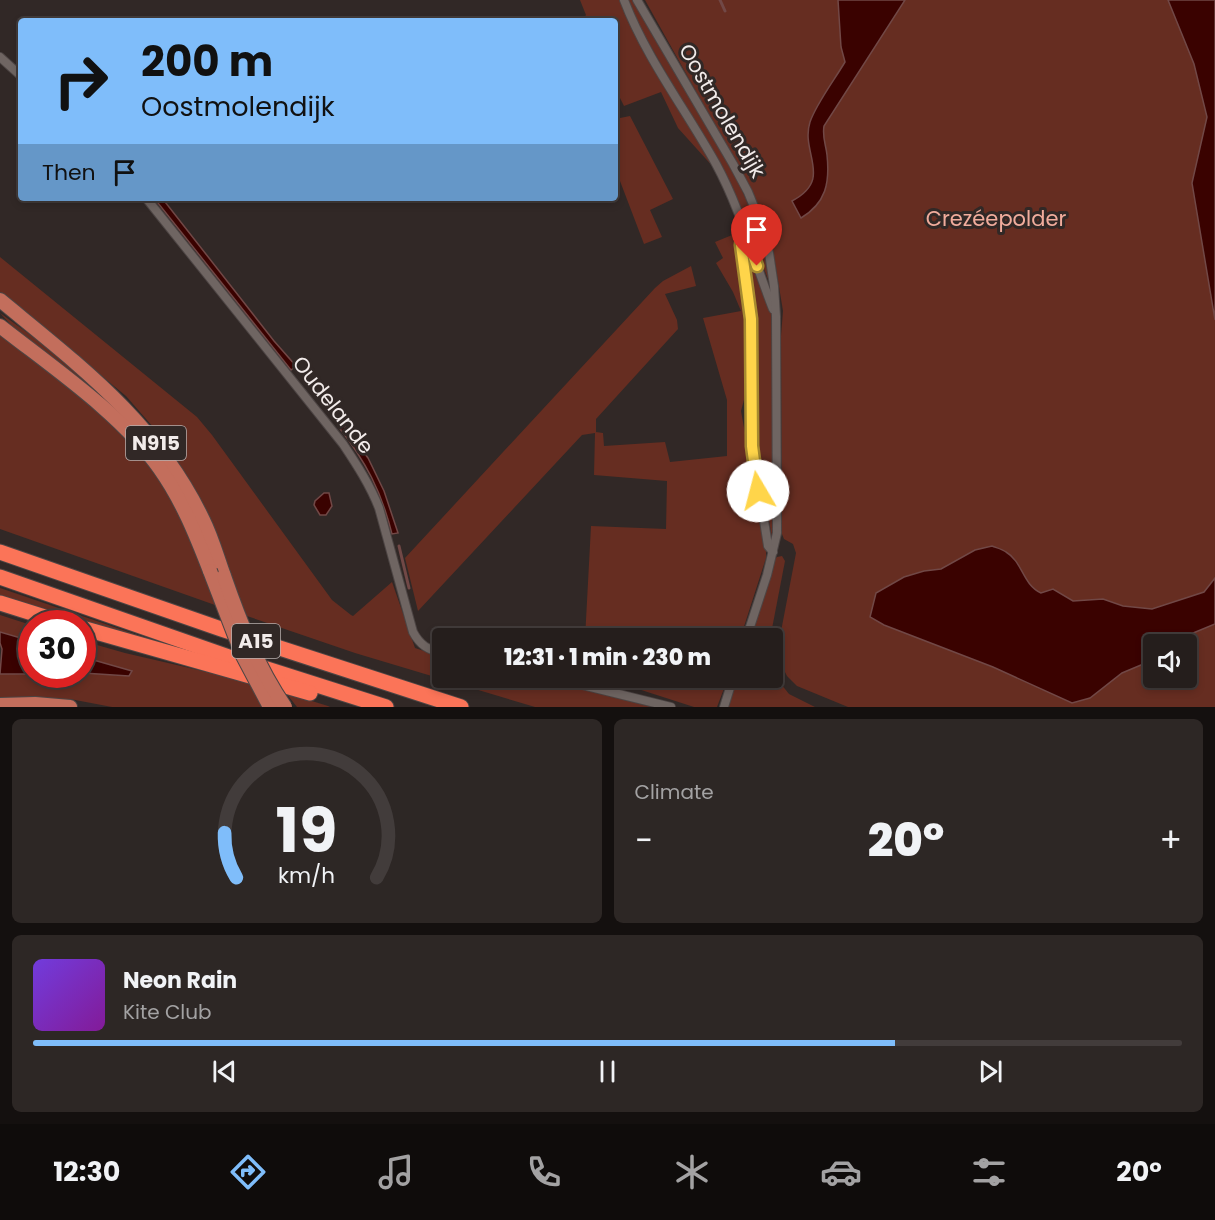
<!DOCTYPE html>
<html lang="en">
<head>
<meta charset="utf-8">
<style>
	:root { --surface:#251e1c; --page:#2d2725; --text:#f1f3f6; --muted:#a3a2a3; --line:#423c3b; --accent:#7fbdfa }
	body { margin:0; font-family:Poppins,sans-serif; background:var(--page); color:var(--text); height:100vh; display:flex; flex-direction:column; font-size:22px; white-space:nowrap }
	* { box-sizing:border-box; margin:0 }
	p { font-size:20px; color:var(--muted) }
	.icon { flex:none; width:33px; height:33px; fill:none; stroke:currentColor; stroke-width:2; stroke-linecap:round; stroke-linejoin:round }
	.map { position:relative; height:707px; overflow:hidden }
	.sheet { display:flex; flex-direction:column; gap:12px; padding:12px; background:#14100f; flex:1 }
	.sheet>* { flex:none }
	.banner { position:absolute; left:18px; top:18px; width:600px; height:183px; border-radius:6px; box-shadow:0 3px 9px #0003,0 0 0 2px var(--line); background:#7fbdfa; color:#111; overflow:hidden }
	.buttons { position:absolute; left:1143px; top:634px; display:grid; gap:12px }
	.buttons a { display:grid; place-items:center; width:54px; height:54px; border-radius:6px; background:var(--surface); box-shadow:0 3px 9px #0003,0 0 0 2px var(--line); font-size:30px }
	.speed { position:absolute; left:18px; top:610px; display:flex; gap:12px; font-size:30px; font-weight:700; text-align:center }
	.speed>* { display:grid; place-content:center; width:78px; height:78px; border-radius:50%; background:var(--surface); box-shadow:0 3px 9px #0003,0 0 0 2px var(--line); line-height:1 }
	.speed .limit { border:9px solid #d22; background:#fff; color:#111 }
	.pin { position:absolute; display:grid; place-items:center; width:51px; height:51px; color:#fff; margin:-62px -26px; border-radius:50% 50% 50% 0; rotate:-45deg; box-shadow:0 0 6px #0007 }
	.pin .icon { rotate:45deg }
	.me { position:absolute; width:66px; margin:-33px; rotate:352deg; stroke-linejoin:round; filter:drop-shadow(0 0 4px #0008) }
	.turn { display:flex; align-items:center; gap:21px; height:126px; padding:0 24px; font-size:27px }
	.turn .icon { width:78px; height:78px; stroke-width:2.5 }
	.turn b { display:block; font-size:42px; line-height:51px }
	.then { display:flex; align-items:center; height:57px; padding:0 24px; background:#0003; gap:12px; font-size:22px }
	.big { font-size:45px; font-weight:800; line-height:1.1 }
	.sheet .card { flex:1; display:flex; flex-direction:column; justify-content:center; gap:9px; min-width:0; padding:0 21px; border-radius:9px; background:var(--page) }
	.sheet .dial { align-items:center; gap:0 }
	.dial svg { height:156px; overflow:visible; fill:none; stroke:var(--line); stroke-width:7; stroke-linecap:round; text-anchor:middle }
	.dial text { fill:var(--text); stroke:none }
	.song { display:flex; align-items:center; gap:18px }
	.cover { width:72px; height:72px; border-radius:9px; background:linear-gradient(135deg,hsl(260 70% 55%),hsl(290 70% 35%)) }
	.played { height:6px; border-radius:3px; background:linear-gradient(90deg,var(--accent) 75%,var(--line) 75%) }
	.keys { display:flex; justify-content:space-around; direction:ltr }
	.heat { display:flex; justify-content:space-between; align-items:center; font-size:33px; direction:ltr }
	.sheet .tiles { flex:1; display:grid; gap:12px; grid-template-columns:1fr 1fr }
	.card:last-child { grid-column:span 2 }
	.trip { position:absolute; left:432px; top:628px; width:351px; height:60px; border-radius:6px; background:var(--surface); box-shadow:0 3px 9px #0003,0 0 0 2px var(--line); font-weight:800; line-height:60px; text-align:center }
	.dock { display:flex; height:96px; justify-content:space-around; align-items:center; background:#0f0c0b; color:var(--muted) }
	.dock .icon { width:42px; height:42px }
	.dock .selected { color:var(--accent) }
	.dock b { font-size:27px; color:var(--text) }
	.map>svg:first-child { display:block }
	.green { fill:#662d21; fill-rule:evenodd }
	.water { fill:#3a0200; stroke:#714846; stroke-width:1.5 }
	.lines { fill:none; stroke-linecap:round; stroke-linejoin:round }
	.stream { stroke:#714846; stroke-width:3 }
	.street-casing { stroke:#4d4544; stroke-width:10 }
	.primary-casing { stroke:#4d4544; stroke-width:16 }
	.highway-casing { stroke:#4d4544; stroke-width:17 }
	.street { stroke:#6f6562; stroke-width:8 }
	.primary { stroke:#c36e5c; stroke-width:14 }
	.highway { stroke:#fb7458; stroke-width:15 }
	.primary-bridge-casing { stroke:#4d4544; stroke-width:16; stroke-linecap:butt }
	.primary-bridge { stroke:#c36e5c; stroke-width:14 }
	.route-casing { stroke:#a68a30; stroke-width:15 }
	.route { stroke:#ffd54a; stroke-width:10 }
	.labels { text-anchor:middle; stroke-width:6; stroke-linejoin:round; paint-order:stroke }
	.shield { fill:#312826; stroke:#b8b0af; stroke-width:1.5 }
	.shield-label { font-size:20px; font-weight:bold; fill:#f2ebea }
	.street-label { font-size:21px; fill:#f2ebea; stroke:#312826 }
	.park-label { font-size:21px; fill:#f1ac9c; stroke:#312826 }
</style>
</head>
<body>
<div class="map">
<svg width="1215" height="707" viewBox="0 0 1215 707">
	<rect width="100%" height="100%" fill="#312826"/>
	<g class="green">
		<polygon points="580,0 622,0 715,169 678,128 661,92 624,106 615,88 615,21 581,21 586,15"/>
		<path d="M 628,0 L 632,0 C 654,36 675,72 696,107 C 733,170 761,216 772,289 L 730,184 L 642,31 Z"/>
		<path d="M 645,0 L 1215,0 L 1215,707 L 848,707 L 797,686 L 787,676 L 781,664 L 778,647 L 796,553 L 793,544 L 784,539 L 782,534 L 781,336 L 783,311 L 773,250 L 751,190 ZM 1154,645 L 1186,645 L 1186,678 L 1154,678 Z"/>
		<polygon points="630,116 673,199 650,210 662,237 644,244 620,181 615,162 615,119"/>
		<polygon points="737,233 748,312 748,385 741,411 766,550 766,558 740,639 585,639 591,526 666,529 667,481 594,475 595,433 582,435 418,611 405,558 655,288 663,281 691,266 696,286 665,294 677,320 678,329 596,419 596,432 603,433 604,446 665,442 670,462 727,456 727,400 703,318 741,311 733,292 716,263 723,258 715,242"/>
		<polygon points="745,241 772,313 772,537 755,444 754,306"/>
		<polygon points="0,257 197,417 212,435 332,600 351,615 353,616 392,582 415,648 442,657 442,678 537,678 652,707 535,707 355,653 247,616 194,488 153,427 126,396 0,292"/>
		<path d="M 0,313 L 57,354 L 103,395 C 71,374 24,341 0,313 Z"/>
		<polygon points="0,331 94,407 141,455 164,486 194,545 215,605 0,529"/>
		<polygon points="782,556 785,561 770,639 749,639 774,560 777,557"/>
		<polygon points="0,588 205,658 204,660 0,599"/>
		<polygon points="0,615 31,625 31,641 0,632"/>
		<polygon points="83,641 125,653 250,682 264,707 112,707 70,699 0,700 0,674 82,675 83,673 129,676 132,671 83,657"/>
		<polygon points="773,674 789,694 815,707 728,707 737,678 772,678"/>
		<polygon points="604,678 728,678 717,707 694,707"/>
		<polygon points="286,693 328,706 330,707 297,707"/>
	</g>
	<g class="water">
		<path d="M 838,0 L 905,0 L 824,126 C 822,137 826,145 827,155 C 830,183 826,203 801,218 L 792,201 C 834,179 800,153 810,122 C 816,104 835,79 845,62 L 841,47 Z"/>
		<polygon points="1168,0 1215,0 1215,320 1192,183 1207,117 1194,64"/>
		<polygon points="154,198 162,198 274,341 296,366 291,370"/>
		<path d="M 342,423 L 368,458 L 384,491 L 398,533 L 392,534 C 381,490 366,462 338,426 Z"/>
		<polygon points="324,493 329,493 332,506 326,515 320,515 314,505 315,501"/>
		<path d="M 992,546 C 997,548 1002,549 1006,552 C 1023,562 1022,584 1041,593 L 1053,589 L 1073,601 L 1103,599 L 1123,606 L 1152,609 L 1204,592 L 1215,578 L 1215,624 L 1186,636 L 1176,645 L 1154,645 L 1153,660 L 1122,673 L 1090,698 L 1072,703 L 993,667 L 884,625 L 870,617 L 876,593 L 904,577 L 924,571 L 941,569 L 975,550 Z"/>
		<polygon points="0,632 31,641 31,674 0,674 2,649 0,643"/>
		<polygon points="82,657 83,657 132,671 129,676 83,673"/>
	</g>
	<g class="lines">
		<g class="stream">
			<polyline points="720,0 725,11"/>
			<polyline points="399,546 409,588"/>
		</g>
		<defs>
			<g id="street">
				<path d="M 624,0 C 646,58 686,110 716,164 C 741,210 754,261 773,309"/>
				<polyline points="637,0 733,164 748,192 761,224 769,253 774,286 776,316 777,533 767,575 746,639"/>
				<polyline points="0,57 21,76"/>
				<path d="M 146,198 L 343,444 C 357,465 370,485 379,508 L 413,632 C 420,645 428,650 442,653"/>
				<polyline points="743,231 741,245 751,319 752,445 768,546 773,552"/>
				<polyline points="554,678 671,707"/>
				<polyline points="724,707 733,678"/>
			</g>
			<g id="primary">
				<path d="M 0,300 C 80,366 157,423 203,520 C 212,538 217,557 224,576"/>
				<path d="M 0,326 C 52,367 122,414 160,469 C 182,500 196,535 210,571"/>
				<polyline points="0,705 35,704 70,707"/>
			</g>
			<g id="highway">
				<polyline points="0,552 221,629 461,707"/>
				<polyline points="0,577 229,657 386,707"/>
				<polyline points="0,603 67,624"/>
				<polyline points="82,628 310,693"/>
			</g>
		</defs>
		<use href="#street" class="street-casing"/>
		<use href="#primary" class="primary-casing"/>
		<use href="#highway" class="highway-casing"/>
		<use href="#street" class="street"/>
		<use href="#primary" class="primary"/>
		<use href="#highway" class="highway"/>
		<defs>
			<g id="primary-bridge">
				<polyline points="210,571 242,654 270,707"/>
				<path d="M 224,576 C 240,622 257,666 285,707"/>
			</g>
		</defs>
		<use href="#primary-bridge" class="primary-bridge-casing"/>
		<use href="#primary-bridge" class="primary-bridge"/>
	</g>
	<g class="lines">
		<defs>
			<polyline id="route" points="757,266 743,227 741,245 751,319 752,446 758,491"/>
		</defs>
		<use href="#route" class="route-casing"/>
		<use href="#route" class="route"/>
	</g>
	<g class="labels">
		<g class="shield">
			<rect x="126" y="426" width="60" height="34" rx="4.5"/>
			<rect x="232" y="624" width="48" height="34" rx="4.5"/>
		</g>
		<g class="shield-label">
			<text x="156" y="450">N915</text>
			<text x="256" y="648">A15</text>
		</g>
		<g class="street-label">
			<text transform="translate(722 111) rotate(60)" y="7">Oostmolendijk</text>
			<text transform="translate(333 405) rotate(52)" y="7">Oudelande</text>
		</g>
		<g class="park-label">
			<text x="996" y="226">Crezéepolder</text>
		</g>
	</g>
</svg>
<div class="buttons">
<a><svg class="icon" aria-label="sound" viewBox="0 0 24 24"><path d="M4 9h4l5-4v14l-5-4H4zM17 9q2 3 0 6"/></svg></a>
</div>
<div class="speed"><div class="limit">30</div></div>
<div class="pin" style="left:757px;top:266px;background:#d93025"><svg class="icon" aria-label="arrive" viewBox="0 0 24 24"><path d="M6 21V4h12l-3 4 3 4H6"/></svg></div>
<svg class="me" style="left:758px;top:491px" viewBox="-20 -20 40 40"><circle r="19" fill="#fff"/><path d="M0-13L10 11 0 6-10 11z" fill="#ffd54a"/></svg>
<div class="trip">12:31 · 1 min · 230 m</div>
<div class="banner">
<div class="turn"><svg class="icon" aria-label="right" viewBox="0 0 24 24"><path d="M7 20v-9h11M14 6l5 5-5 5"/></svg><div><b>200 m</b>Oostmolendijk</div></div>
<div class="then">Then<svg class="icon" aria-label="arrive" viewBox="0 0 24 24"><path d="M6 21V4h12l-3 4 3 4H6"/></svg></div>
</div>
</div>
<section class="sheet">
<div class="tiles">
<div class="card dial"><svg viewBox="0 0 100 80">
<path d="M14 69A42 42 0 1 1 86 69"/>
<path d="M14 69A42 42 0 0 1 8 46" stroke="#7fbdfa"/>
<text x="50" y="56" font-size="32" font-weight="700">19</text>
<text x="50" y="72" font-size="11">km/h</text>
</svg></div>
<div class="card"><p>Climate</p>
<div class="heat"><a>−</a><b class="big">20°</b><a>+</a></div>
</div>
<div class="card">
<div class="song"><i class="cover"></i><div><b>Neon Rain</b><p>Kite Club</p></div></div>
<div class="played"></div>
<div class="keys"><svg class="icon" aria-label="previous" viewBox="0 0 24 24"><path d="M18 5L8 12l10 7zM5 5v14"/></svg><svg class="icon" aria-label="pause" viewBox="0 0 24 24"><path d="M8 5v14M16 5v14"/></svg><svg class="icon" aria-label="next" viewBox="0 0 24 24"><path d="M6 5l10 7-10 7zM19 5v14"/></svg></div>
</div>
</div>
</section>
<nav class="dock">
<b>12:30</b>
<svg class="icon selected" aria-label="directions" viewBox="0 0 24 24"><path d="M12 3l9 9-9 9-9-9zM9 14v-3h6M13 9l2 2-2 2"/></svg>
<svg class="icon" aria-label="music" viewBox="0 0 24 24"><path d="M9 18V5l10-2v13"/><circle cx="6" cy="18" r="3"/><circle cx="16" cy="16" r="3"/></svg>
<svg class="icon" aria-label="phone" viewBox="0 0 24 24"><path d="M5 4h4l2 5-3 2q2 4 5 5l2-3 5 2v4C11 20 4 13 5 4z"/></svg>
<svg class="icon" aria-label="climate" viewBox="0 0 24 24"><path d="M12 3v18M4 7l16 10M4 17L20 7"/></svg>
<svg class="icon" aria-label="car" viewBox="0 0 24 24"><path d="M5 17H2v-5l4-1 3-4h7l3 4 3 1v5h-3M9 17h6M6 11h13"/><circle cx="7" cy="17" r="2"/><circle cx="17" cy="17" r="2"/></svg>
<svg class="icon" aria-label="filters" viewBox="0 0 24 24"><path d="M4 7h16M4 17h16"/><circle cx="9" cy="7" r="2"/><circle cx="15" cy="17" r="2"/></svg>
<b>20°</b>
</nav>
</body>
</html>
